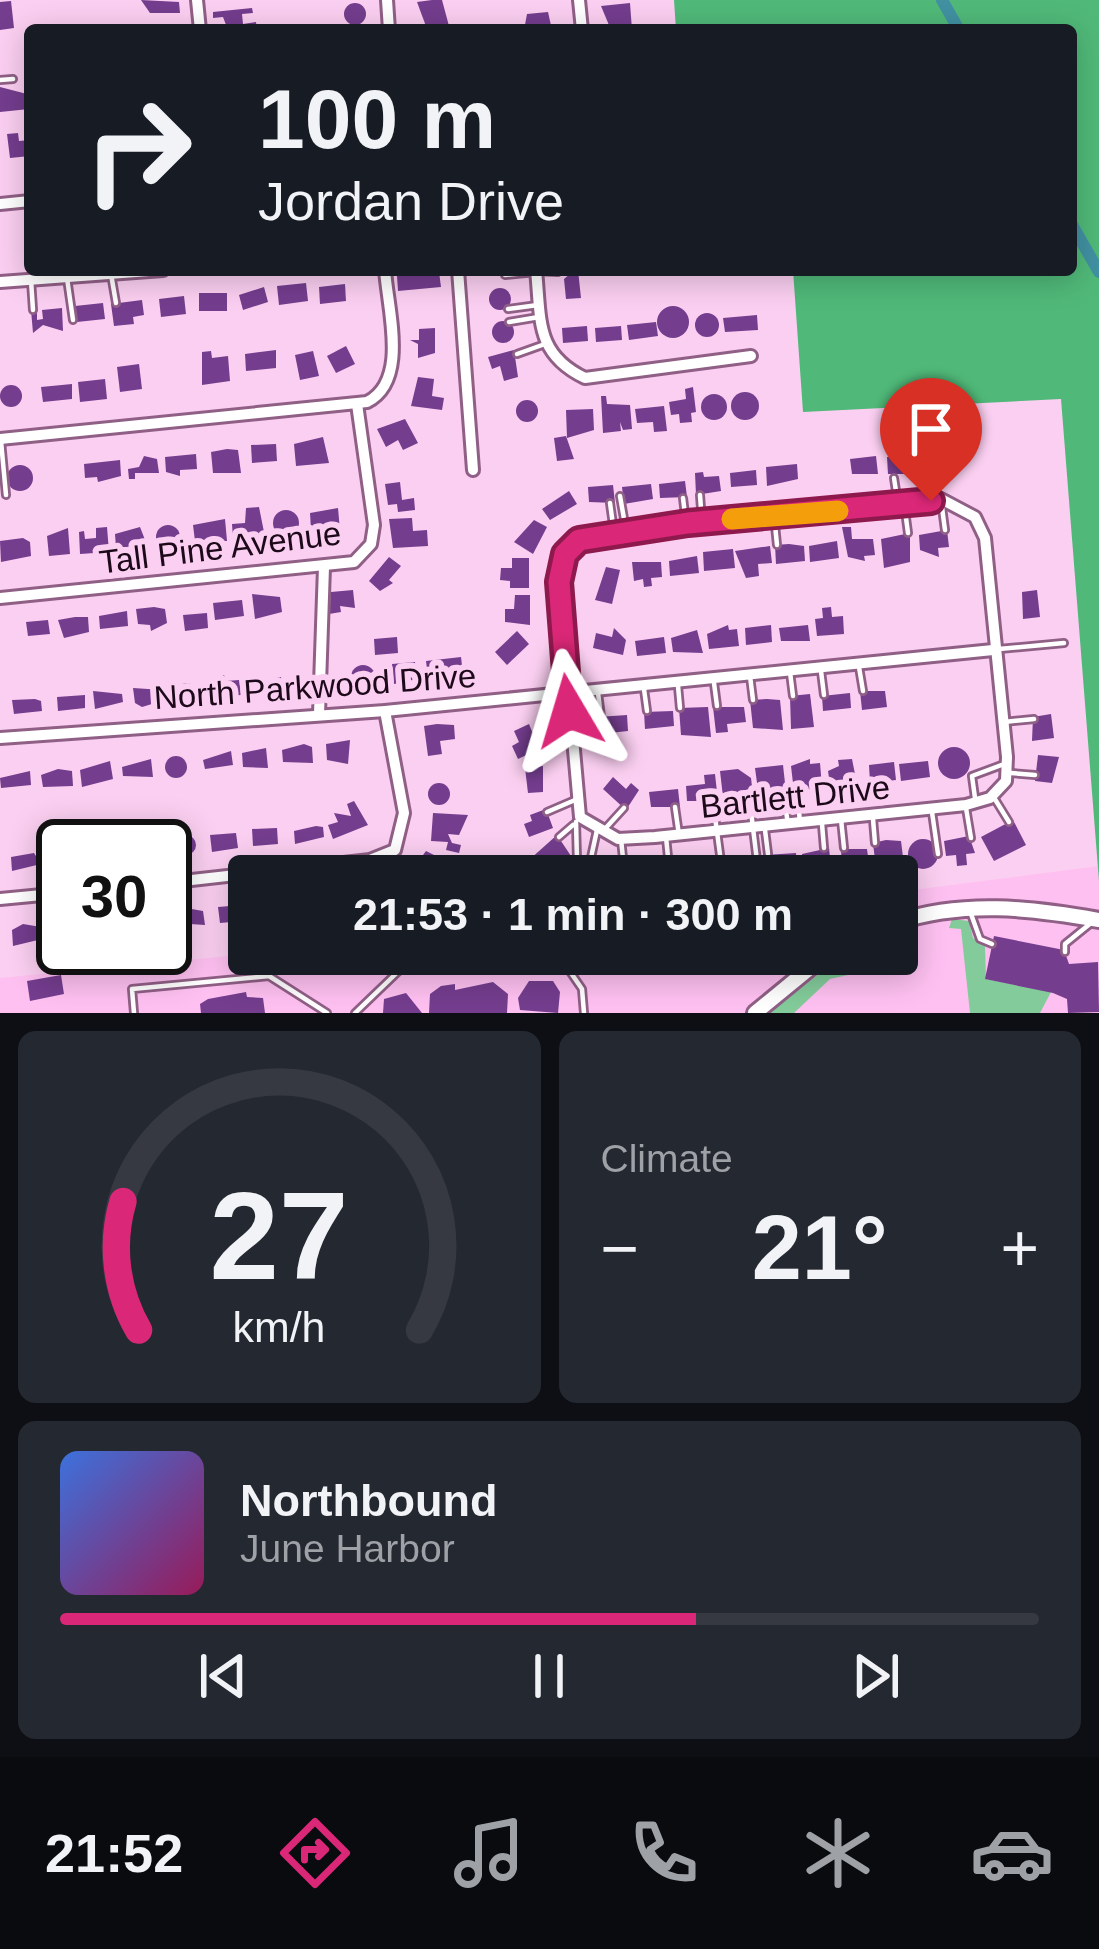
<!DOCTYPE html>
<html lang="en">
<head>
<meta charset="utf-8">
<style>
	:root { --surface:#171b24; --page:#242831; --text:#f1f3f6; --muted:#9ea1a6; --line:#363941; --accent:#db2777 }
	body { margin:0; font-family:Arial,sans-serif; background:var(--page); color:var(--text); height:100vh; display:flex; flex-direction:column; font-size:45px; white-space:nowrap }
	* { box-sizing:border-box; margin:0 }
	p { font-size:39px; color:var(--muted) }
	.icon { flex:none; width:66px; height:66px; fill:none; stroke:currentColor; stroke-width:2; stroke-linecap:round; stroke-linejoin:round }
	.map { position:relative; height:1013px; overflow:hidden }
	.panel { display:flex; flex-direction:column; gap:18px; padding:18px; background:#0d0f14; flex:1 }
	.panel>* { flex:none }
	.top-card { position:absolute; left:24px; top:24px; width:1053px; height:252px; border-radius:12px; box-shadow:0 6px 30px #0003; background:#171b24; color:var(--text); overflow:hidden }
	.speed { position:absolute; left:36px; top:819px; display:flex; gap:24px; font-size:60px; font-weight:700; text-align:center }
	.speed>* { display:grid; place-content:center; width:156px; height:156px; border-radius:50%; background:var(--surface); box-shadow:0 6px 30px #0003; line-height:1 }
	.speed .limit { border:6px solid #111; border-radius:18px; background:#fff; color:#111 }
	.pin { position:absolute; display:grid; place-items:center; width:102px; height:102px; color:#fff; margin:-123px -51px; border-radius:50% 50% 50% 0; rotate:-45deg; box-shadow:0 0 12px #0007 }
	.pin .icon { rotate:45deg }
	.me { position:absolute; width:132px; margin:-66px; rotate:353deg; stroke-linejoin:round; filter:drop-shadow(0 0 9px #0008) }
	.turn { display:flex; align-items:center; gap:42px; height:252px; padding:0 36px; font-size:54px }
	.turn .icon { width:156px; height:156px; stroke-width:2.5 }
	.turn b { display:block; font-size:84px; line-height:102px }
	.big { font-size:90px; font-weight:600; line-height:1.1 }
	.panel .card { flex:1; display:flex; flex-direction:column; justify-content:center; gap:18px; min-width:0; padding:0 42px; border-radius:18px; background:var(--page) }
	.panel .dial { align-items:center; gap:0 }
	.dial svg { height:312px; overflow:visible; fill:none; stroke:var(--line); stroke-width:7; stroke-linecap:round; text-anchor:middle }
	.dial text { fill:var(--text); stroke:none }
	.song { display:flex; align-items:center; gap:36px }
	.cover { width:144px; height:144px; border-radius:18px; background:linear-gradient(135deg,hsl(220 70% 55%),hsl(330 70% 35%)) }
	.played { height:12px; border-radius:6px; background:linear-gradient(90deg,var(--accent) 65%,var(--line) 65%) }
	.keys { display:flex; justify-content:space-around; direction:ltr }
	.heat { display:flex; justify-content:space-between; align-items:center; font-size:66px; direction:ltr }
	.panel .tiles { flex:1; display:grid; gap:18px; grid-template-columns:1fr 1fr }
	.card:last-child { grid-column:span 2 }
	.trip { position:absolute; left:228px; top:855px; width:690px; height:120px; border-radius:12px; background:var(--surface); box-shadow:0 6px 30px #0003; font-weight:600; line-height:120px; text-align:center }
	.dock { display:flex; height:192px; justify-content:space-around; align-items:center; background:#090b0e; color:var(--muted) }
	.dock .icon { width:84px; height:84px }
	.dock .active { color:var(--accent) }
	.dock b { font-size:54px; color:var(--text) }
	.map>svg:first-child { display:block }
	.built { fill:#fec0f1 }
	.green { fill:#83cb9a }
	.forest { fill:#50b979 }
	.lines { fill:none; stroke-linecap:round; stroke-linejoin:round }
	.canal { stroke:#4191a2; stroke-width:12 }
	.building { fill:#743d8e }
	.service-casing { stroke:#905f86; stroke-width:10 }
	.minor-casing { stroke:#905f86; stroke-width:16 }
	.tertiary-casing { stroke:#905f86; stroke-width:20 }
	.service { stroke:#fff; stroke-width:4.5 }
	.minor { stroke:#fff; stroke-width:10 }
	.tertiary { stroke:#fff; stroke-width:14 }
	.route-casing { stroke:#8e194d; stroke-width:30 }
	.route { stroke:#db2777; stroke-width:21 }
	.slow { stroke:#f59e0b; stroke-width:21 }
	.labels { text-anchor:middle; stroke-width:12; stroke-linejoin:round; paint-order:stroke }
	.street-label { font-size:33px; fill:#1c0919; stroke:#fbcff1 }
</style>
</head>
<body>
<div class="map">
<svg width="1099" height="1013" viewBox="0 0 1099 1013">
	<rect width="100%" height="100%" fill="#fbcff1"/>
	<polygon class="built" points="1099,866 1099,1013 0,1013 0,978 249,954 897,954 897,892"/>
	<g class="green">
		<polygon points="952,919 969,921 973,938 985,946 986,979 1051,992 1040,1013 970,1013 961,929 949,928"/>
		<polygon points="845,954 852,954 848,975 830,979 794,1013 768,1013"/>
	</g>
	<polygon class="forest" points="674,0 1099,0 1099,881 1061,399 803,412 793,270 1071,270 1071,30 676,30"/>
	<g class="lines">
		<g class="canal">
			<polyline points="942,0 959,30"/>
			<polyline points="1071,223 1099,272"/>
		</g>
	</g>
	<g class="building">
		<polygon points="141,0 179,2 180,13 150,13"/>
		<polygon points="432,0 442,0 449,26 427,29 417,2"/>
		<polygon points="11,1 14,28 0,30 0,2"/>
		<circle cx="355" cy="14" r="11"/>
		<polygon points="630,3 632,30 611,30 601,6"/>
		<polygon points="252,8 253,13 242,14 243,24 256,22 257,30 228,30 223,17 213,18 213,12"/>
		<polygon points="548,12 552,30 524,30 527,14"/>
		<polygon points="0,87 27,94 29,109 0,112"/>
		<polygon points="18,133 19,141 30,140 30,156 10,158 7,134"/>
		<polygon points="557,270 578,270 581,298 566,299 564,279 570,274 558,275"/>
		<polygon points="439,272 441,287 398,291 397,276"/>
		<polygon points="306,283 308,301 279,305 277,286"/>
		<polygon points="345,284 346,301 320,304 319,287"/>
		<polygon points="264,287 268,302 243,310 239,295"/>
		<circle cx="500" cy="299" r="11"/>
		<rect x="199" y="293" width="28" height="18"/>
		<polygon points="184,296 186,314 161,317 159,299"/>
		<polygon points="142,300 144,315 133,317 134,324 114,326 111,304"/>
		<polygon points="103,303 105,319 77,322 75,306"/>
		<circle cx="673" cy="322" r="16"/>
		<polygon points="62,308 63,331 43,325 33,333 31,310 37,310 37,320 43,319 42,310"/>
		<circle cx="707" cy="325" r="12"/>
		<polygon points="757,315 758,330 725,332 723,318"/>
		<circle cx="503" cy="332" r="11"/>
		<polygon points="656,322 658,336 629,340 627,325"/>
		<polygon points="587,326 588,341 563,343 562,328"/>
		<polygon points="621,326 622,340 596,342 595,328"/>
		<polygon points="435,328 435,353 418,358 418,344 410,340 419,340 419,329"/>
		<polygon points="346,346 355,364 336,373 327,356"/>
		<polygon points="276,350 276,368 246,371 245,354"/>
		<polygon points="514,350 518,377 504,381 500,366 492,369 488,357"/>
		<polygon points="211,351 212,358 228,356 230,381 202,385 202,352"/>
		<polygon points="313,351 319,376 300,380 295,355"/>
		<polygon points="139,364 142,389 120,392 117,367"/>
		<polygon points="418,377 434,379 432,396 444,398 442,410 411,406"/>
		<polygon points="105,379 107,399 80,402 78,382"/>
		<polygon points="72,384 72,399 43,402 41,387"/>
		<circle cx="11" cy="396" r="11"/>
		<polygon points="693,387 696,412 691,413 692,422 680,423 679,414 671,415 669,402 686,399 685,389"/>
		<circle cx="745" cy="406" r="14"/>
		<circle cx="714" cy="407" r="13"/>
		<polygon points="601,396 606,396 607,404 630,405 632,429 623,430 620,422 621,431 603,433"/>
		<circle cx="527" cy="411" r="11"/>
		<polygon points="664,406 667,431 654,432 653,422 637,423 635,409"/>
		<polygon points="593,409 594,430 567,438 566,410"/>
		<polygon points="405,419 418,443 403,450 398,440 386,447 377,429"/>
		<polygon points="566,436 574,459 557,461 554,438"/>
		<polygon points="323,437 329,463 296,466 294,444"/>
		<polygon points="276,444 277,461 252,463 251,445"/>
		<polygon points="227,449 238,450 241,473 213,473 211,452"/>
		<polygon points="923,453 948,453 949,468 924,472"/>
		<polygon points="196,454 197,469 180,470 180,476 166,472 165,457"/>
		<polygon points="914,455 916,474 888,474 887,457"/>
		<polygon points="144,456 157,459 159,473 135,473 135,479 129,479 128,469 139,467"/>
		<polygon points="876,456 878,474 852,474 850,459"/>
		<polygon points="120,460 121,476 98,482 97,477 85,478 84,464"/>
		<polygon points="797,464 798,479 767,486 766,467"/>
		<circle cx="20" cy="478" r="13"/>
		<polygon points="756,470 757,485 731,487 730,473"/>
		<polygon points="703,472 704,477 719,476 721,491 696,495 695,473"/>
		<polygon points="685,481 687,497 660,498 659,484"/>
		<polygon points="400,482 402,500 414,498 415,510 398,512 397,504 388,505 385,484"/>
		<polygon points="651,484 653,499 624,504 622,487"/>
		<polygon points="613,485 615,503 589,502 588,487"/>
		<polygon points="569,491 577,504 550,520 542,509"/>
		<polygon points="259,507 265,537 233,538 232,524 245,523 246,508"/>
		<polygon points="338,508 340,531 311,530 310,513"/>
		<circle cx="286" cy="523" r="13"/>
		<polygon points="412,518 413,531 427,530 428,546 393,548 389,519"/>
		<polygon points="225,519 227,541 195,541 193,525"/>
		<polygon points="534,520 547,527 533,554 514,542"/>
		<circle cx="168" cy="537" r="12"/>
		<polygon points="107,527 109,552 80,554 79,532 84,531 85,539 96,538 96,528"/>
		<polygon points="140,527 147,545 116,548 115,534"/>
		<polygon points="842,527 851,527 852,539 873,539 875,555 864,556 865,561 848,557"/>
		<polygon points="68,528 70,554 49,556 47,536"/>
		<polygon points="947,530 949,547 938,548 939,557 920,550 919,535"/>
		<polygon points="910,533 910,562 884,568 881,539"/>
		<polygon points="23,538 30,542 31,556 1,562 0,541"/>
		<polygon points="837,541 839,558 810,562 809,546"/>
		<polygon points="789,544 804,546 805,561 776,564 775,545"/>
		<polygon points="770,546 772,563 758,564 759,576 746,578 735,551"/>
		<polygon points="733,549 735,568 704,571 703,552"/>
		<polygon points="697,556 699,573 670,576 669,561"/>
		<polygon points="389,557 401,566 389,580 393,583 380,591 369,581"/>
		<polygon points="512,558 529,558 529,588 510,588 510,581 500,580 501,568 512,568"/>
		<polygon points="632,562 661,562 662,577 651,578 652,586 644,587 643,579 634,581"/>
		<polygon points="606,567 620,570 612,604 595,600"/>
		<polygon points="353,590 355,608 340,606 341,612 329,614 331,592"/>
		<polygon points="1037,590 1040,617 1023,619 1022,592"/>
		<polygon points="252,594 280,597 282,612 255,619"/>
		<polygon points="515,595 530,595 530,625 505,622 505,609 514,609"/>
		<polygon points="242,600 244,616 215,620 213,603"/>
		<polygon points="154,607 165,609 167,623 151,631 150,625 138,624 136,609"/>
		<polygon points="831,607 832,617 843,616 844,634 817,636 815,619 823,618 822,608"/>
		<polygon points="127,611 128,626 100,629 99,616"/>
		<polygon points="207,613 208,628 185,631 183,615"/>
		<polygon points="75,617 88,617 89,632 64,638 58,620"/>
		<polygon points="48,620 50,634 28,636 26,622"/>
		<polygon points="728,625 729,630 737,629 739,646 709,649 707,634"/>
		<polygon points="771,625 772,642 746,645 745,628"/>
		<polygon points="808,625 810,641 781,641 779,628"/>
		<polygon points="614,628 626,640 623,655 593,648 596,633 612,637"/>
		<polygon points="697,630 703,653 673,652 671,638"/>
		<polygon points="517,631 529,644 507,665 495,652"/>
		<polygon points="397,637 398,653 375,655 374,639"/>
		<polygon points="664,637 666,653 637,656 635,641"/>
		<polygon points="461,657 463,674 456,678 428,677 426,661"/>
		<polygon points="415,662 417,679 394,684 392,664"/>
		<circle cx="363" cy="677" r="12"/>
		<polygon points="224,675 226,681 239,680 241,695 218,697 216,677"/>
		<polygon points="281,677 283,697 253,692 252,682"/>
		<circle cx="187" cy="693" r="10"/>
		<polygon points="133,688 163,690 165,700 142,707 135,703"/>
		<polygon points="93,691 122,694 123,702 95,709"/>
		<polygon points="860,691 885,691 887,707 862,710"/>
		<polygon points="850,693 851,708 823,711 822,696"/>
		<polygon points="810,694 814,727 791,729 790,696"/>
		<polygon points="85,695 85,708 58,711 57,697"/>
		<polygon points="35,699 41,701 42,711 14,714 12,700"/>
		<polygon points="767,699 780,700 783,730 753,728 750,700"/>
		<polygon points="708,707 711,737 681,735 679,708"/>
		<polygon points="713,707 744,707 746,722 727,724 728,732 716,733"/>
		<polygon points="673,711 674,726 645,729 644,712"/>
		<polygon points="1051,714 1054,738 1032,741 1033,717"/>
		<polygon points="627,715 628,731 600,734 598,717"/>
		<polygon points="437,724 454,725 455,739 440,741 442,754 428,756 424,726"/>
		<polygon points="529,724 539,749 518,759 512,746 519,742 514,731"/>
		<polygon points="350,740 348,764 327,760 326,744"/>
		<polygon points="304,744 312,747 313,763 283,762 282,750"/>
		<circle cx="954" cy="763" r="16"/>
		<polygon points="266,748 268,768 243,767 242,753"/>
		<polygon points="231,751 233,765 205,769 203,760"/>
		<polygon points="1038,755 1059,757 1052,783 1035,781"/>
		<circle cx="176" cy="767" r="11"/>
		<polygon points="151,759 153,777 123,776 122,767"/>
		<polygon points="810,759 810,764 820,763 822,787 794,792 791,766"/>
		<polygon points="852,759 857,784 830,785 828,771 839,766 838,760"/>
		<polygon points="110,761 113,779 82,787 80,770"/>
		<polygon points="928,761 930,777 901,781 899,764"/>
		<polygon points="894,762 896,780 870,783 869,765"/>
		<polygon points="783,765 786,792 758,790 755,768"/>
		<polygon points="543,766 543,792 528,793 525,768"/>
		<polygon points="58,769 72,771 73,786 43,787 41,775"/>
		<polygon points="738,769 751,778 753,795 723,797 720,771"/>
		<polygon points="30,771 31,785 1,788 0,778"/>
		<polygon points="715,774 718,801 687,801 686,786 705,784 704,775"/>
		<polygon points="613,777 626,789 631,783 639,790 626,810 603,789"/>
		<circle cx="439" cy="794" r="11"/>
		<polygon points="678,789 680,807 651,807 649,792"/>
		<polygon points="354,801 368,825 333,839 328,825 338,822 334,813 351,816 347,804"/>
		<polygon points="546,809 553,828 529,837 524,824 532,821 530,815"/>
		<polygon points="433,813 468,815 459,835 448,834 452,843 461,845 459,853 446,850 448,842 431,841"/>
		<polygon points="1013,820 1026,845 994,861 981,837"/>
		<polygon points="316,826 323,827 324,837 295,844 294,831"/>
		<polygon points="277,828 278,844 253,846 252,829"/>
		<polygon points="236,833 238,848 212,852 210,835"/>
		<circle cx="186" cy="845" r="10"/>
		<polygon points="557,835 573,859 562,869 553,859 539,871 529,860"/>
		<polygon points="969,836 975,853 966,854 967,865 957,866 956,855 946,856 944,841"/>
		<circle cx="923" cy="854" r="15"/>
		<polygon points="886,840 901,841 903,857 875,860 873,843"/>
		<polygon points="829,848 831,868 804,871 802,854"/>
		<polygon points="841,849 867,849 869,864 842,867"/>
		<polygon points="426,851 438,857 434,876 412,870"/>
		<polygon points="34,853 41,864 12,871 11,857"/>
		<polygon points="796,853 797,868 767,872 765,855"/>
		<polygon points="745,857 746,863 759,861 761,875 731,876 730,858"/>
		<polygon points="694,862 724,862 725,876 695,876"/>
		<polygon points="649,863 651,876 617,876 616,869"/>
		<polygon points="242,905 243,921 220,923 218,907"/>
		<polygon points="186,908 203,911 205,925 175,923 174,914"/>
		<polygon points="23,924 41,927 42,939 13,946 12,930"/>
		<polygon points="994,936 1064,950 1069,964 1098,962 1099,1012 1068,1013 1067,999 1053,993 985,979"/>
		<polygon points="61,975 64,994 30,1001 27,981"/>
		<polygon points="529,981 553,981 560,992 558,1013 520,1010 518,998"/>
		<polygon points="493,982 508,994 507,1013 429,1013 430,994 441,986 455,984 455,990"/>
		<polygon points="246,992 247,997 263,998 265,1013 201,1013 200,1004 208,999"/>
		<polygon points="406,993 422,1013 383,1013 384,999"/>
	</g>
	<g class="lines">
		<defs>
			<g id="service">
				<polyline points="0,80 13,79"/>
				<polyline points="536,271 558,272"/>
				<polyline points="111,274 116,303"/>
				<polyline points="505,275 536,272"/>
				<polyline points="67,278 73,320"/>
				<polyline points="31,280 33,310"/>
				<polyline points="508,309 538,305"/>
				<polyline points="509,322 539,317"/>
				<polyline points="517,354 545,344"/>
				<polyline points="1,441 6,495"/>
				<polyline points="928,472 930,495"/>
				<polyline points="894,478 898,504"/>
				<polyline points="700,495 702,522"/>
				<polyline points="620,496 626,530"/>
				<polyline points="683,498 686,523"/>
				<polyline points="941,500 945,530"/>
				<polyline points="610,503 614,532"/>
				<polyline points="904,503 908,533"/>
				<polyline points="774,515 777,545"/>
				<polyline points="999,649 1064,643"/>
				<polyline points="859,667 863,691"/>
				<polyline points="821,671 824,695"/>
				<polyline points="790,672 793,696"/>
				<polyline points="750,676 753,700"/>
				<polyline points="714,683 717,706"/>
				<polyline points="678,686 680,708"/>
				<polyline points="644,689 647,711"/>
				<polyline points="598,693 601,717"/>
				<polyline points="1004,722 1034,719"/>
				<polyline points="1011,773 1035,775"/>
				<polyline points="783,792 788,824"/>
				<polyline points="797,792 800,822"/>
				<polyline points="749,795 757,861"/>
				<polyline points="993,796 1009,822"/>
				<polyline points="975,798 972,776 1007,763"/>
				<polyline points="713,802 721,862"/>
				<polyline points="675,807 679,835"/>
				<polyline points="966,808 971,838"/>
				<polyline points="547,812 575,800"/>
				<polyline points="932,812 938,854"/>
				<polyline points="841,819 844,848"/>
				<polyline points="873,819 875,843"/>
				<polyline points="822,824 824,848"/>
				<polyline points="765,830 768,854"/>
				<polyline points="603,831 624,808"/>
				<polyline points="559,837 573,825"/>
				<polyline points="666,837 669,867"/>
				<polyline points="621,839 624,868"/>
				<polyline points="568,871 577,860 576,822"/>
				<polyline points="587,876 597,830"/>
				<polyline points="971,914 980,939 992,944"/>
				<polyline points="1065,952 1065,944 1091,923"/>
				<polyline points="558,954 582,989 584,1013"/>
				<polyline points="134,1013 132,989 269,976 327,1013"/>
				<polyline points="355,1013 405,965 504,954"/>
			</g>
			<g id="minor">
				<polyline points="197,0 200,30"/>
				<polyline points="387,0 389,30"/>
				<polyline points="579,0 582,30"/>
				<polyline points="0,204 30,201"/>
				<polyline points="458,270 473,470"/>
				<path d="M 536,270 C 541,320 535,354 585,378 L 751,356"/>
				<polyline points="0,282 163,270"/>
				<path d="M 0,439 L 367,402 C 409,381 388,311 385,270"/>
				<polygon points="941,499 975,517 985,538 1007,757 1006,781 990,798 966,805 655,837 618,839 580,817 559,582 565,554 590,534"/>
				<polyline points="0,598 354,562 371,544 374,525 357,404"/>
				<polyline points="319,714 324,567"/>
				<polyline points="0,738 385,711 993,650"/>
				<polyline points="165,883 370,860 395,850 404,813 385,711"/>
				<polyline points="0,899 63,893"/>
			</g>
			<g id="tertiary">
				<path d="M 897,922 C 964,900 1031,908 1099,920"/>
				<polyline points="755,1013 827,954"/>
			</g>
		</defs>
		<use href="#service" class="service-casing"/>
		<use href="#minor" class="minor-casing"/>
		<use href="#tertiary" class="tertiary-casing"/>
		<use href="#service" class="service"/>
		<use href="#minor" class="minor"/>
		<use href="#tertiary" class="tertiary"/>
	</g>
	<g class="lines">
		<defs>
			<polyline id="route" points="569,711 559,582 565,554 579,540 688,523 931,501"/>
		</defs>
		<use href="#route" class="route-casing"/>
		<use href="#route" class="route"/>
		<polyline class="slow" points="732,519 838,511"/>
	</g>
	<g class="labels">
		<g class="street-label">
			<text transform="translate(220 547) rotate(-7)" y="12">Tall Pine Avenue</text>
			<text transform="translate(315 686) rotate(-4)" y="12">North Parkwood Drive</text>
			<text transform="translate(795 796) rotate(-6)" y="12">Bartlett Drive</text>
		</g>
	</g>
</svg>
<div class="speed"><div class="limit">30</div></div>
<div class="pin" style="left:931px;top:501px;background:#d93025"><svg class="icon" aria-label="arrive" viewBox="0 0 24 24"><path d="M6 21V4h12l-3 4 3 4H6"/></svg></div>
<svg class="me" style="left:569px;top:711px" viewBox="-20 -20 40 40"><path d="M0-17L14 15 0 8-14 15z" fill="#db2777" stroke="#fff" stroke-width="4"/></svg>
<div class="trip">21:53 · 1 min · 300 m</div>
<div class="top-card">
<div class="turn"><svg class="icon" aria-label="right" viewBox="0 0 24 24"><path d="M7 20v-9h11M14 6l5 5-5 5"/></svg><div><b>100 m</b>Jordan Drive</div></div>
</div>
</div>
<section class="panel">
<div class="tiles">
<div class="card dial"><svg viewBox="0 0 100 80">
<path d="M14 69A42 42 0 1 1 86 69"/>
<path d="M14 69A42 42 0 0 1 10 36" stroke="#db2777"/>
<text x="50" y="56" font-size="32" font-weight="700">27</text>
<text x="50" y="72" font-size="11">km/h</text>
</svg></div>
<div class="card"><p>Climate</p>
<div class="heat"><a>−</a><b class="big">21°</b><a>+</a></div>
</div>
<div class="card">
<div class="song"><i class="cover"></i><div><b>Northbound</b><p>June Harbor</p></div></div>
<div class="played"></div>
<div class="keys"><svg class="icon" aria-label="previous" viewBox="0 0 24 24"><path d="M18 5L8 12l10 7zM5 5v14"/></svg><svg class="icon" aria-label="pause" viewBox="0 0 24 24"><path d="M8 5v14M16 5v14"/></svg><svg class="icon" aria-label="next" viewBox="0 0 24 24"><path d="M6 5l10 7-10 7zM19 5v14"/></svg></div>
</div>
</div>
</section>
<nav class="dock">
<b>21:52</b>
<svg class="icon active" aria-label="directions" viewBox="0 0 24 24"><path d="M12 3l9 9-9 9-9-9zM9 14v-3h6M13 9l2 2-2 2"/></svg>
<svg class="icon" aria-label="music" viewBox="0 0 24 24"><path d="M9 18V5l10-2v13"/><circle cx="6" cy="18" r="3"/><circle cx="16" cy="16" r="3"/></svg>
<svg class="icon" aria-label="phone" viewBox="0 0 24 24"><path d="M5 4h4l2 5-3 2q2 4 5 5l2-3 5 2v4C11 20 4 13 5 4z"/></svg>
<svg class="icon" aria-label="climate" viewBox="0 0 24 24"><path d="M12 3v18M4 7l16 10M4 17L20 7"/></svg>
<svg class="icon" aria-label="car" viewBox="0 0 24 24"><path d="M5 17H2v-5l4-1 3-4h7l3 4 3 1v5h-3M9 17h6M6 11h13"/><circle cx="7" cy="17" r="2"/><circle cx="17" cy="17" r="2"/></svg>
</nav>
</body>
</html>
